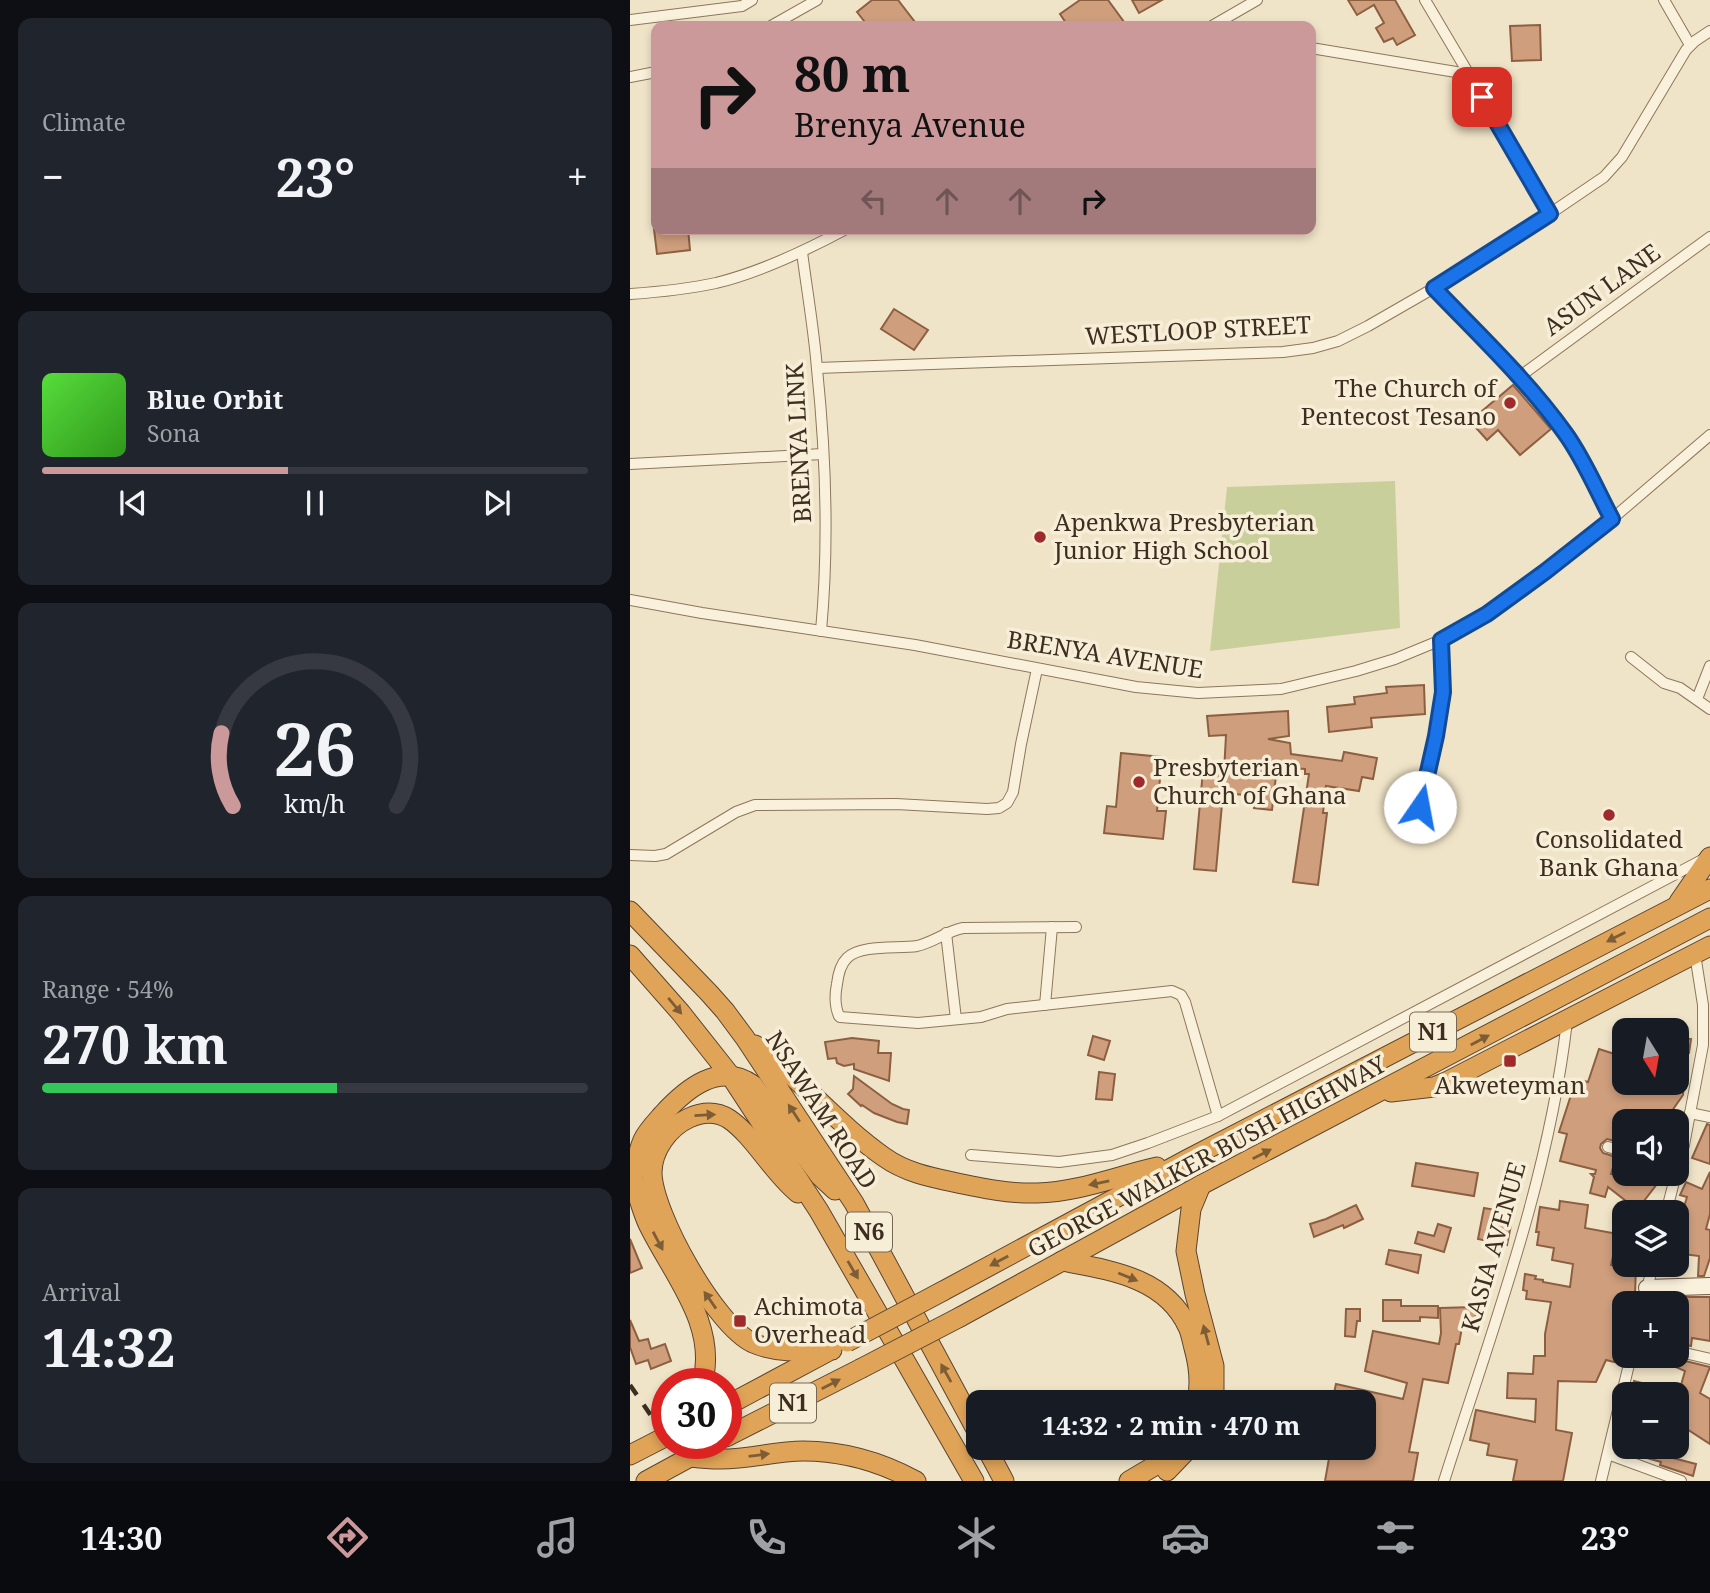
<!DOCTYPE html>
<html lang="en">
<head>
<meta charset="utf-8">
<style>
	:root { --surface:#171b24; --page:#20242c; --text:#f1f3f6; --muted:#9ea1a6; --line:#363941; --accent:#cc999b }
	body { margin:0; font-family:"Noto Serif",serif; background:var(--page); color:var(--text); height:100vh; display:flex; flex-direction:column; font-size:26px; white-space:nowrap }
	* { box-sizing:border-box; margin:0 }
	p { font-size:23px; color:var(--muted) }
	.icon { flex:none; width:38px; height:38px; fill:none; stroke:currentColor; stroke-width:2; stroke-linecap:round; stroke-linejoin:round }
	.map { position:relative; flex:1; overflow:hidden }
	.panel { display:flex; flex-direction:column; gap:18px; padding:18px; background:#0d0f14; width:630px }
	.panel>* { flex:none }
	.hud { position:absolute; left:21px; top:21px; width:665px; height:214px; border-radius:14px; box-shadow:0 4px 10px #0003; background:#cc999b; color:#111; overflow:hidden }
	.needle { width:46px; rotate:169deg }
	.tools { position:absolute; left:982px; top:1018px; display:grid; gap:14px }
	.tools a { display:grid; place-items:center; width:77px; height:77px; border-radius:14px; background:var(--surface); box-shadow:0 4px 10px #0003; font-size:35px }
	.speed { position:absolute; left:21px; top:1368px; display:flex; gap:14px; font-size:35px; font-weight:700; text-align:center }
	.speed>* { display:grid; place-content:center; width:91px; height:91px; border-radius:50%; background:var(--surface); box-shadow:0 4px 10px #0003; line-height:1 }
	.speed .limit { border:10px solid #d22; background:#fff; color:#111 }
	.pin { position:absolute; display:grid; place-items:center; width:60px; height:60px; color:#fff; margin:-30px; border-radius:14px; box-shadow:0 4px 10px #0006 }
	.me { position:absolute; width:77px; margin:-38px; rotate:12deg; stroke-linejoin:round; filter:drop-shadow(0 0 5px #0008) }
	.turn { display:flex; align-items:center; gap:24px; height:147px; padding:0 28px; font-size:32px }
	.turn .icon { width:91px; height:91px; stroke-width:2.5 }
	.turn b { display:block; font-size:49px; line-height:60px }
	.lanes { display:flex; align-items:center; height:66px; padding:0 28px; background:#0003; justify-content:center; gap:35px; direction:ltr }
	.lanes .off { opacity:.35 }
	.big { font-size:52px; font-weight:700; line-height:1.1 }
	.panel .card { flex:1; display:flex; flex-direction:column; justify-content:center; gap:10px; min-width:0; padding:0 24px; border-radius:14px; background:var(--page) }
	.panel .dial { align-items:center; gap:0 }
	.dial svg { height:182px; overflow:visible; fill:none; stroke:var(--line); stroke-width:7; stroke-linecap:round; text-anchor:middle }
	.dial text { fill:var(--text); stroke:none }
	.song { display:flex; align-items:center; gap:21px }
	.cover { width:84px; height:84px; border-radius:10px; background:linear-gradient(135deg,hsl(110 70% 55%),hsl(110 70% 35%)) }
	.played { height:7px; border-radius:4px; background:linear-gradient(90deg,var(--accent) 45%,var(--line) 45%) }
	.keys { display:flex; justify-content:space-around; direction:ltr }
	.heat { display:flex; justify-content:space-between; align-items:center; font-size:38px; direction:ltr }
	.charge { height:10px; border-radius:5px; background:linear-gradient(90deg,#34c759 54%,var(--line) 0) }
	.trip { position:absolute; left:336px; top:1390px; width:410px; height:70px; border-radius:14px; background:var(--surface); box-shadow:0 4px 10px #0003; font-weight:700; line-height:70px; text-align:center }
	.tab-bar { display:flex; height:112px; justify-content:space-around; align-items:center; background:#090b0e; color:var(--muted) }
	.tab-bar .icon { width:49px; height:49px }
	.tab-bar .on { color:var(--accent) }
	.tab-bar b { font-size:32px; color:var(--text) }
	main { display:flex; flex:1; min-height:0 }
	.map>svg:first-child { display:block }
	.green { fill:#c9cf9b }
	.building { fill:#cf9f7d; stroke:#8d5f41; stroke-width:2 }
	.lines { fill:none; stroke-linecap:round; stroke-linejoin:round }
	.street-casing { stroke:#8d765c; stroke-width:12 }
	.secondary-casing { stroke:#6f573f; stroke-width:18 }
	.highway-casing { stroke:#5b4430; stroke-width:21 }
	.street { stroke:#faf1dc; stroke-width:10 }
	.secondary { stroke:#faf1dc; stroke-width:16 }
	.highway { stroke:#e0a458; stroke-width:19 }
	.rail { stroke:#3d2e20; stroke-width:4.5; stroke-dasharray:12 12; stroke-linecap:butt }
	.highway-bridge-casing { stroke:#5b4430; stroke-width:21; stroke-linecap:butt }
	.highway-bridge { stroke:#e0a458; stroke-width:19 }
	.oneway { fill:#7e5d36 }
	.route-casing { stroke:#114b97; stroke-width:18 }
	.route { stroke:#1a73e8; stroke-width:12 }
	.poi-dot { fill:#9e2a2b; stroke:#f7eed8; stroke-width:2.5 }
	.labels { text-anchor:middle; stroke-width:7; stroke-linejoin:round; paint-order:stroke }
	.shield { fill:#f7eed8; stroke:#756857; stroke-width:2 }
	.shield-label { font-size:23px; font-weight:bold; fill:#3d2e20 }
	.street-label { font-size:24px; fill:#3d2e20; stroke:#f7eed8 }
	.poi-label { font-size:24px; fill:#3d2e20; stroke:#f7eed8; text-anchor:start }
</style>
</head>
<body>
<main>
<section class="panel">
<div class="card"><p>Climate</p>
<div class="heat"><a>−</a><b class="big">23°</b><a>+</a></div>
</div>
<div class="card">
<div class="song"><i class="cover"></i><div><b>Blue Orbit</b><p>Sona</p></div></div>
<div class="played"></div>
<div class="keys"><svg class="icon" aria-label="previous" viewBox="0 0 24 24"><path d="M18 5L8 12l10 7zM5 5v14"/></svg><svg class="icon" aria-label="pause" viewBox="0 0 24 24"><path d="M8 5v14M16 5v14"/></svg><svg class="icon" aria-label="next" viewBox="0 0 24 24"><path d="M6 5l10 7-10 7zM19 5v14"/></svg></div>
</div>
<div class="card dial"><svg viewBox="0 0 100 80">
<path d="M14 69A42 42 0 1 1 86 69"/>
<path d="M14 69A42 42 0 0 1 9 37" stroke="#cc999b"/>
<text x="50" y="56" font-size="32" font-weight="700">26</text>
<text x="50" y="72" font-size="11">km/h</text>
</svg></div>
<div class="card"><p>Range · 54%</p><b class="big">270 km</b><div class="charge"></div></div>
<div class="card"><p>Arrival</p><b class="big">14:32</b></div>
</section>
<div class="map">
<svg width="1080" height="1481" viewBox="0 0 1080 1481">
	<rect width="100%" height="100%" fill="#f0e4c8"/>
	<polygon class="green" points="765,481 770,628 580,651 597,487"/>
	<g class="building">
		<polygon points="242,0 268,0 288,26 238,26 227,12"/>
		<polygon points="450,0 478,0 497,26 438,26 430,14"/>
		<polygon points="502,0 532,0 509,13"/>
		<polygon points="718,0 765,0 785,35 767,45 763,38 754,42 746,28 754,23 744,5 727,15"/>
		<polygon points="910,25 911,60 882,61 880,26"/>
		<polygon points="24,229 58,229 60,250 27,254"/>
		<polygon points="264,309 298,330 284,350 251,329"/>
		<polygon points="883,385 921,429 890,455 868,430 857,440 840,421"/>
		<polygon points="794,685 795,714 741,718 742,727 699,732 697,707 725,704 724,697 757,693 756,687"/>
		<polygon points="658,711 659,736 638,739 660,743 661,754 712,761 714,752 747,758 743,779 732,777 729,791 696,786 693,813 697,813 688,885 663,882 679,774 675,774 675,769 647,767 642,810 624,808 626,796 593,793 586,871 564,869 573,770 594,772 596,735 579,736 577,716"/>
		<polygon points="491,753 532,757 527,811 536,811 533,839 474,833 477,806 486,807"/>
		<polygon points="463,1036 480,1041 474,1060 458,1055"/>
		<polygon points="1046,1037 1061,1039 1059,1053 1046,1052"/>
		<polygon points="222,1038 249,1041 248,1053 261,1053 259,1081 224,1069 224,1064 214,1066 207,1063 206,1058 198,1059 195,1042"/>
		<polygon points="969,1049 994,1057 994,1083 1054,1083 1053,1095 1037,1118 1034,1116 1030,1122 994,1122 994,1143 977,1139 971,1144 970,1148 973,1153 986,1157 981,1174 1024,1174 1030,1180 1014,1201 1020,1205 1014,1213 995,1213 1001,1205 978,1187 975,1197 960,1193 964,1177 961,1174 965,1174 966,1170 930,1161 937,1134 929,1132 942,1092 949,1094 954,1081 958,1082"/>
		<polygon points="469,1072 485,1074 482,1100 466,1099"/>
		<polygon points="224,1076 262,1104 273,1109 279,1110 277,1124 267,1122 244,1113 232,1105 231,1106 218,1094 223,1089"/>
		<polygon points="1077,1124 1080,1125 1080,1164 1062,1158"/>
		<polygon points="786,1163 848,1173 844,1196 782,1186"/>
		<polygon points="1080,1172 1080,1214 1076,1229 1080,1230 1080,1258 1074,1276 1068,1276 1069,1256 1046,1253 1046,1216 1051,1217 1057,1197 1050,1195 1056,1182 1072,1189"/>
		<polygon points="930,1201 958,1205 955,1228 988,1234 981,1265 1006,1265 1005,1295 1000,1294 1000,1304 994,1304 994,1330 991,1330 984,1362 976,1360 966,1382 928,1381 926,1430 942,1433 933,1481 883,1481 887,1460 857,1455 859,1444 840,1440 846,1410 905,1422 906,1399 877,1398 878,1373 903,1374 904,1356 915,1356 915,1334 921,1302 896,1299 897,1291 893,1290 895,1274 906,1276 905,1279 913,1280 913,1282 940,1287 943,1264 922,1260 924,1248 907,1245 909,1232 906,1232 910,1207 929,1210"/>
		<polygon points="726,1205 733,1219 714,1228 713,1225 684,1237 680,1224 696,1219"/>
		<polygon points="854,1208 877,1212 874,1224 881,1225 877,1245 848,1239"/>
		<polygon points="808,1224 821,1228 814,1252 785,1243 788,1232 804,1236"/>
		<polygon points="0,1239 12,1268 0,1273"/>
		<polygon points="759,1250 791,1255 788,1273 756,1264"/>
		<polygon points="1049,1297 1080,1297 1080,1341 1062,1338 1061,1346 1046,1343 1046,1312"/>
		<polygon points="753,1300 771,1300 771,1306 808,1306 808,1318 790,1317 790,1321 753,1321"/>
		<polygon points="845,1307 846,1321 833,1322 829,1344 826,1344 818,1383 793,1379 779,1452 788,1453 783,1481 695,1481 701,1447 736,1447 739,1428 733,1427 733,1402 702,1402 706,1384 773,1399 777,1383 735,1371 743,1331 809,1344 811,1333 810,1308"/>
		<polygon points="716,1309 730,1309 730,1321 727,1321 725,1337 715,1336"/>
		<polygon points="0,1320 9,1341 18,1339 21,1349 35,1344 41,1361 21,1369 18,1360 6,1364 0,1347"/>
		<polygon points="1043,1358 1080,1367 1070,1393 1080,1399 1080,1444 1046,1422 1046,1391 1049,1392 1055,1371 1041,1365"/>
		<polygon points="1004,1381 1043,1391 1043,1395 1001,1395"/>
		<polygon points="990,1447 1046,1447 1043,1458 1066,1464 1063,1476 1030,1465 1031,1462 989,1450"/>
	</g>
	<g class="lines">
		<defs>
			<g id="street">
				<polyline points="795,0 921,213"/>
				<polyline points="1034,0 1060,45"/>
				<polyline points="0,20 112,6 122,0"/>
				<polyline points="141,26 187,0"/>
				<polyline points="582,26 627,0"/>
				<polyline points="681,48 838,74"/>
				<polyline points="0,77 26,72"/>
				<path d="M 172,252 C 177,291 184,330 187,369 C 196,456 199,544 191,631"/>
				<path d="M 804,288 C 849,335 897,380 935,433 C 954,459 967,491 982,519"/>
				<path d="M 0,294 C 29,292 58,289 86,283 C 131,272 175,251 216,229"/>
				<polyline points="187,368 653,352 683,348 708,341 738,326 804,288 921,213 974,177 992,157 1056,50 1065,41 1080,31"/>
				<polyline points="889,377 1080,237"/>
				<polyline points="0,464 193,454"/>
				<polyline points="0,600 72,613 285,645 506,687 568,693 651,689 726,671 765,659 811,640 857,614 916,571 982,519 1080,435"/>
				<polyline points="1001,657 1034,683 1050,688 1080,709"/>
				<polyline points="1067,699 1080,666"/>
				<polyline points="790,807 806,736 813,692 811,640"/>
				<polyline points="0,855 25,856 36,854 106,812 125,805 266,804 357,809 369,808 377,803 383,792 391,744 407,669"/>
				<path d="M 446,927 L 333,928 C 317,931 304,942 287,946 C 268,949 231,944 217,958 C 211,964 208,975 207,984 C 205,994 205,1007 209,1016 L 210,1017 L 288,1023 L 351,1017 L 377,1009 L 542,991 L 551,995 L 555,1002 L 588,1116"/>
				<polyline points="316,933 326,1019"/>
				<polyline points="415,1005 422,927"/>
				<polyline points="1060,1113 1080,1117"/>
				<polyline points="978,1147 994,1151"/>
				<polyline points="341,1155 429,1162 482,1155 518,1143 588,1116 1074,859"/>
				<polyline points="1046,1172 1054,1145 1073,1045 1073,1005 1065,954"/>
				<polyline points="1036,1213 1046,1174"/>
				<polyline points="1013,1304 1023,1265"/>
				<polyline points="1046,1351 1080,1359"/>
				<polyline points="978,1454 1051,1481"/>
				<path d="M 814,1481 C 862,1330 919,1179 937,1021"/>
				<polyline points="971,1481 1001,1356"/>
			</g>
			<polyline id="secondary" points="1017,1288 1080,1286"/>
			<g id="highway">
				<polyline points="1049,902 1080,857"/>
				<polyline points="0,911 79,993 95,1011 115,1038 224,1203 348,1433"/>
				<polyline points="0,955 51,1013 100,1075 189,1211 344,1481"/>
				<path d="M 125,1045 C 171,1079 207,1124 254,1157 C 275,1172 299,1177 323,1182 C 351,1188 379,1194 407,1193 C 449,1192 487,1176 527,1167"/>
				<polyline points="761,1092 804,1087 816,1082 1080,946"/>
				<path d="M 0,1167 C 5,1186 10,1206 18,1224 C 42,1274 89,1325 72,1384"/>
				<path d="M 3,1177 C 6,1165 8,1151 13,1140 C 17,1131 26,1122 33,1114 C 56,1089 89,1061 123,1085 L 190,1176 L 205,1190"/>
				<polyline points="571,1185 561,1209 556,1251 565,1294 584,1366 584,1402"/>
				<path d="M 168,1193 C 143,1173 124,1136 99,1119 C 86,1111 72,1112 59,1118 C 39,1127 22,1150 22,1173 C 23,1214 85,1325 123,1343 C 148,1354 176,1351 202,1350"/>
				<path d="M 432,1261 C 479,1270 535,1277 558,1327 C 561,1333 562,1341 564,1348 C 569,1366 571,1383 567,1402"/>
				<polyline points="313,1291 558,1159 1080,889"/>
				<polyline points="330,1317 571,1185 1080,918"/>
				<polyline points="96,1406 197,1352"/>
				<polyline points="96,1437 230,1369"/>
				<polyline points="356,1447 374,1481"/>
				<polyline points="0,1455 37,1436"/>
				<path d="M 61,1457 C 70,1458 79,1459 88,1459 C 116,1460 145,1451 173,1451 C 214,1451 251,1462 286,1481"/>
				<polyline points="537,1471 560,1447"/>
				<polyline points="16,1481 84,1444"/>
				<polyline points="499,1481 526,1465 542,1447"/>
			</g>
		</defs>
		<use href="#street" class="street-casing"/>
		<use href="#secondary" class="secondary-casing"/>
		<use href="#highway" class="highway-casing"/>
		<use href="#street" class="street"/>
		<use href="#secondary" class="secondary"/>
		<use href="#highway" class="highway"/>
		<polyline class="rail" points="0,1385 22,1417"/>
		<defs>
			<g id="highway-bridge">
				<polyline points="217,1342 313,1291"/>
				<polyline points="230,1369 330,1317"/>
			</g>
		</defs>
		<use href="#highway-bridge" class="highway-bridge-casing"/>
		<use href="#highway-bridge" class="highway-bridge"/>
	</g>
	<defs><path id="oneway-solid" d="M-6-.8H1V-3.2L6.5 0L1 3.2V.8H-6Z" transform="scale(1.75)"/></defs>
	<g class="oneway">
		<use href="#oneway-solid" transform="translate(986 937) rotate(153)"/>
		<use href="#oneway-solid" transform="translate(45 1006) rotate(50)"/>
		<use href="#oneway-solid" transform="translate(850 1040) rotate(-28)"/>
		<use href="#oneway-solid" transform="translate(164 1113) rotate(-123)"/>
		<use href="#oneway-solid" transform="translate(75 1115) rotate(-3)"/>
		<use href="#oneway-solid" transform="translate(632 1154) rotate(-27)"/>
		<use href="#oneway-solid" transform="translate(469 1183) rotate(168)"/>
		<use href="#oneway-solid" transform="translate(28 1241) rotate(62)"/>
		<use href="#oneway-solid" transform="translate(369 1261) rotate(152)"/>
		<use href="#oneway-solid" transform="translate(223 1270) rotate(60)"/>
		<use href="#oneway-solid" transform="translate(498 1277) rotate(22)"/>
		<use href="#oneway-solid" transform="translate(80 1300) rotate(-125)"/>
		<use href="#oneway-solid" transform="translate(576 1335) rotate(-105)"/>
		<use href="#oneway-solid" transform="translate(316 1373) rotate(-119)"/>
		<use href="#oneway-solid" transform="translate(201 1384) rotate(-27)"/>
		<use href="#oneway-solid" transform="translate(129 1455) rotate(-7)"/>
	</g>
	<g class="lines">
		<defs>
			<path id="route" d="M 790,807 L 806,736 L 813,692 L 811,640 L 857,614 L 916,571 L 982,519 C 967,491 954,459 935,433 C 897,380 849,335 804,288 L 920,214 L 852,97"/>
		</defs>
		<use href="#route" class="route-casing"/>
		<use href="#route" class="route"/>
	</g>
	<g class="poi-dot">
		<circle cx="880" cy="403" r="7"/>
		<circle cx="410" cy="537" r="7"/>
		<circle cx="509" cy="782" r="7"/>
		<circle cx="979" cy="815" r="7"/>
		<rect x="873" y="1054" width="14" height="14" rx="3.5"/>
		<rect x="103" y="1314" width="14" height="14" rx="3.5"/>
	</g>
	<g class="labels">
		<g class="shield">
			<rect x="780" y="1012.5" width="46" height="39" rx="5"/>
			<rect x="216" y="1212.5" width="46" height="39" rx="5"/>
			<rect x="140" y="1383.5" width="46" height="39" rx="5"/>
		</g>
		<g class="shield-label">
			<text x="803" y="1040">N1</text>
			<text x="239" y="1240">N6</text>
			<text x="163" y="1411">N1</text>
		</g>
		<g class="street-label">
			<text transform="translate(972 290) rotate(-36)" y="8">ASUN LANE</text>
			<text transform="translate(568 331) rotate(-3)" y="8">WESTLOOP STREET</text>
			<text transform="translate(169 443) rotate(-93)" y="8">BRENYA LINK</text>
			<text transform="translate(475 655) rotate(9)" y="8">BRENYA AVENUE</text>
			<text transform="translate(191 1110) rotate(57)" y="8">NSAWAM ROAD</text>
			<text transform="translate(577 1157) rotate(-28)" y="8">GEORGE WALKER BUSH HIGHWAY</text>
			<text transform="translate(864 1247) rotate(-74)" y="8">KASIA AVENUE</text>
		</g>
		<g class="poi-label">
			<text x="866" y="397" text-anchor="end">The Church of<tspan x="866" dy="28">Pentecost Tesano</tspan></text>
			<text x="424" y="531">Apenkwa Presbyterian<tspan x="424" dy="28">Junior High School</tspan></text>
			<text x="523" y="776">Presbyterian<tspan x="523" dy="28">Church of Ghana</tspan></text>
			<text x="979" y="848" text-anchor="middle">Consolidated<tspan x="979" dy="28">Bank Ghana</tspan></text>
			<text x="880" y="1094" text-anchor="middle">Akweteyman</text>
			<text x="124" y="1315">Achimota<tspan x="124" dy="28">Overhead</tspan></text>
		</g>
	</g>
</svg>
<div class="tools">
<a><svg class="needle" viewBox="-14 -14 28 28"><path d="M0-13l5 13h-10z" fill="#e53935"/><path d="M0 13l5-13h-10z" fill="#9ea1a6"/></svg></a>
<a><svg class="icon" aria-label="sound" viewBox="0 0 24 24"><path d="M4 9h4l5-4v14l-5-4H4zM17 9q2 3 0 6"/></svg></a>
<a><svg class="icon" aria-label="layers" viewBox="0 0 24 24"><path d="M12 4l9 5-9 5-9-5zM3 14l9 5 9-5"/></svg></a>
<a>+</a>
<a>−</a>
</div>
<div class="speed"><div class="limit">30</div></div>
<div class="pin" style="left:852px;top:97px;background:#d93025"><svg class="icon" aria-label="arrive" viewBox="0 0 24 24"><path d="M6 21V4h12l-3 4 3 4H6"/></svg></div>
<svg class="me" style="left:790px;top:807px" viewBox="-20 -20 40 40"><circle r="19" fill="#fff"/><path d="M0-13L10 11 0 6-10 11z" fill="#1a73e8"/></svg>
<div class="trip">14:32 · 2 min · 470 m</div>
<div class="hud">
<div class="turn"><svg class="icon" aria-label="right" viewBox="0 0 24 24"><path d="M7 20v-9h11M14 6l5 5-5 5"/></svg><div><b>80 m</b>Brenya Avenue</div></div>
<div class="lanes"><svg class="icon off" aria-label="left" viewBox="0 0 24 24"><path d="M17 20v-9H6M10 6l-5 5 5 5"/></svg><svg class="icon off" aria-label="ahead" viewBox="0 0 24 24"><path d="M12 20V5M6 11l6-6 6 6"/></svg><svg class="icon off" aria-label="ahead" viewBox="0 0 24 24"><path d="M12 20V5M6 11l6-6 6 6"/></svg><svg class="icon" aria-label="right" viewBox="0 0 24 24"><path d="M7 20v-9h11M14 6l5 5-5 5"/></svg></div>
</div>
</div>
</main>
<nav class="tab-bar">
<b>14:30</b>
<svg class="icon on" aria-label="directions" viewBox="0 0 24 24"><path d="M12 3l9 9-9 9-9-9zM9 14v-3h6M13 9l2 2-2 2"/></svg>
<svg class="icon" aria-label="music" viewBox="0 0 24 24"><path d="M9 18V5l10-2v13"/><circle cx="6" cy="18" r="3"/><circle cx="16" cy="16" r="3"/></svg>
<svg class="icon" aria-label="phone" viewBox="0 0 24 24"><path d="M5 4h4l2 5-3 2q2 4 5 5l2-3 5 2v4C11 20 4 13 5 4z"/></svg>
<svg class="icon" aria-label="climate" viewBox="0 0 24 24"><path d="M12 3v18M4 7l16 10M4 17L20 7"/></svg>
<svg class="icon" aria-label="car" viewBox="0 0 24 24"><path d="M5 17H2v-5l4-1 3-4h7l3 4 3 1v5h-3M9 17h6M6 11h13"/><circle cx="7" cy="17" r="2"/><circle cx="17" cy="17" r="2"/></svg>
<svg class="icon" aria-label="filters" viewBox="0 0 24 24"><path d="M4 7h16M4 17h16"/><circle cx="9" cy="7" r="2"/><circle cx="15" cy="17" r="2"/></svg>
<b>23°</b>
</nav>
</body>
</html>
